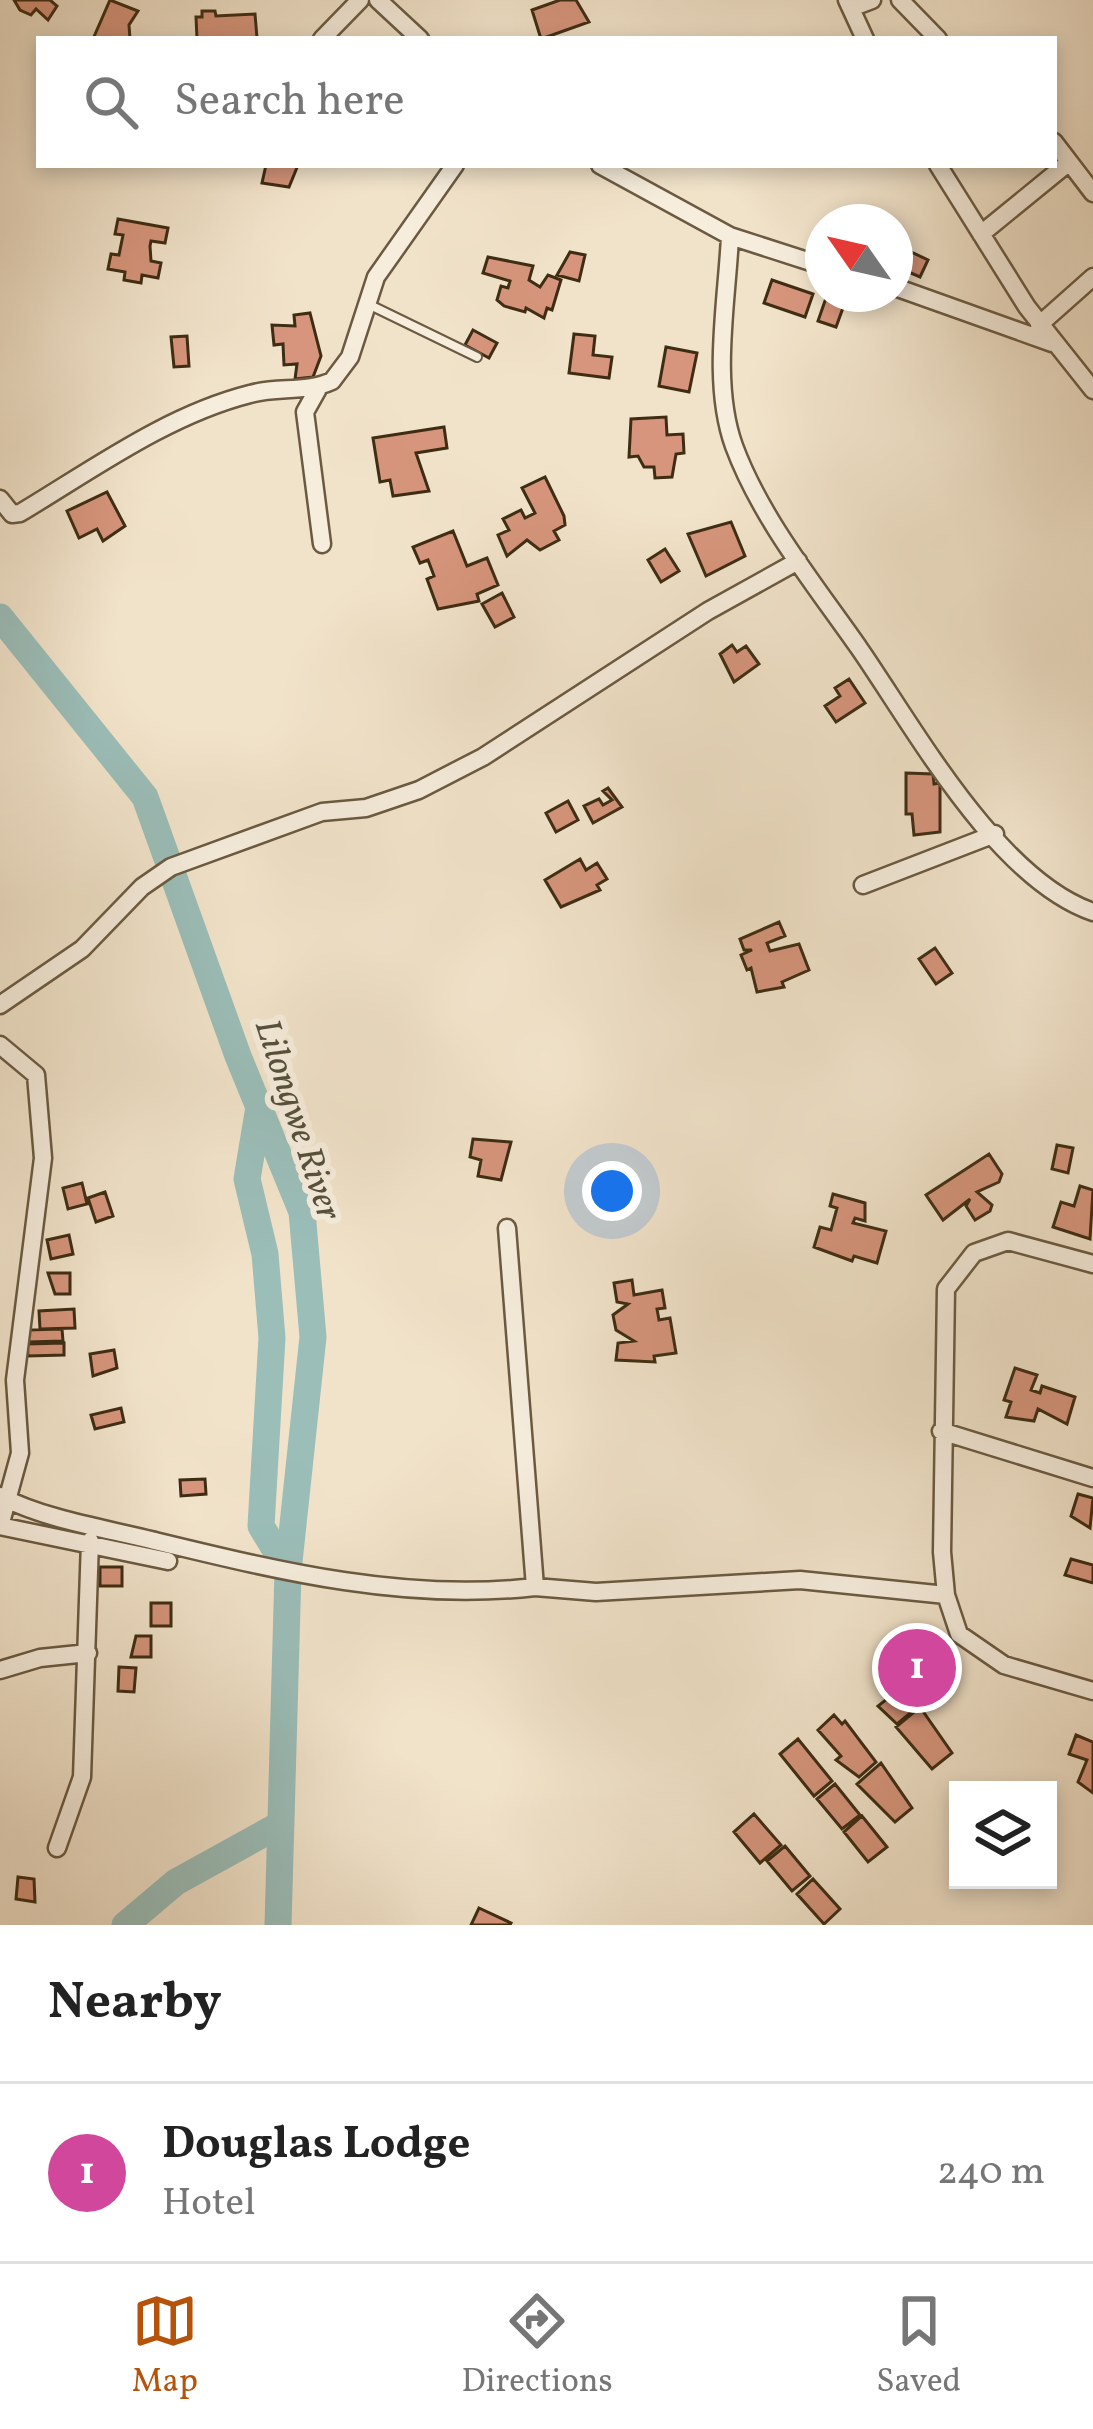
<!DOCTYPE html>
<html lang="en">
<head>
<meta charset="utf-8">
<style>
	:root { --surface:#fff; --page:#f2f2f2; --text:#222; --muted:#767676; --line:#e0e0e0; --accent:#b45309 }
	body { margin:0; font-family:Vollkorn,serif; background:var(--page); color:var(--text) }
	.controls { position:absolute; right:36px; bottom:36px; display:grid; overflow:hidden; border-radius:0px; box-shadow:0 6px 18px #0003 }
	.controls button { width:108px; height:108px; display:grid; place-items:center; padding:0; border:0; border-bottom:3px solid var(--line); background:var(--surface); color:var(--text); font:60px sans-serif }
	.compass { position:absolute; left:805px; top:204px; width:108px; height:108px; border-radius:50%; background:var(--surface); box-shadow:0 6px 18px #0003; rotate:304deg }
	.you { position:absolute; left:612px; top:1191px; width:42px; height:42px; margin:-30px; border:9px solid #fff; border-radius:50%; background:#1a73e8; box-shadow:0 0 0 18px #1a73e833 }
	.badge { display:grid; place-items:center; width:78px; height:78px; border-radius:50%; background:var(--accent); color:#fff; font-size:39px; font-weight:700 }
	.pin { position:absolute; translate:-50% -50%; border:6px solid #fff; box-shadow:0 3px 12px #0006 }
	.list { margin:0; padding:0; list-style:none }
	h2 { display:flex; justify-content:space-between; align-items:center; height:156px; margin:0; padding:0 48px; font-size:51px }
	h2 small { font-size:39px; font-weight:400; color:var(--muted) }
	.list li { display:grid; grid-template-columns:78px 1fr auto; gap:36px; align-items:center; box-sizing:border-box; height:180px; padding:0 48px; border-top:3px solid var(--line) }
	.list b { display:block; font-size:45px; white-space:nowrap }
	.list p { margin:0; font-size:39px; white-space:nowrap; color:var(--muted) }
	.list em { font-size:39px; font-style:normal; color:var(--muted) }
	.icon { flex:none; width:66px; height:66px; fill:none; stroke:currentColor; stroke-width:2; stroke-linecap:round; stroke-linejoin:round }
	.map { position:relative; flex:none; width:1093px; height:1925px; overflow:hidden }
	.search { position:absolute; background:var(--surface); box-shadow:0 6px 18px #0003; left:36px; right:36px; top:36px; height:132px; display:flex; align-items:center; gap:30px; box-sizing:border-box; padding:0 42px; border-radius:0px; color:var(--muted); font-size:45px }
	.sheet { height:336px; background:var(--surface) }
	nav { display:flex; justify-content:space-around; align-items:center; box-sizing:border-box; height:168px; border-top:3px solid var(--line); background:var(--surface); font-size:33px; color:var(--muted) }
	nav a { display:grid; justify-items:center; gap:6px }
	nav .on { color:var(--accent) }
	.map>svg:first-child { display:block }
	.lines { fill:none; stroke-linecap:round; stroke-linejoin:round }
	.river { stroke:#9bbeb9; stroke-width:27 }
	.building { fill:#d6957c; stroke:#3e2d13; stroke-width:3 }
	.lane-casing { stroke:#6b5a41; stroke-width:12 }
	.street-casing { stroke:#6b5a41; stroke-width:21 }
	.lane { stroke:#f6eddd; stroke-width:8 }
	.street { stroke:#f6eddd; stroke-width:16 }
	.labels { text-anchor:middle; stroke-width:12; stroke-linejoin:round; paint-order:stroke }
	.water-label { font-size:36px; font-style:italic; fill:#55513c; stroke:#f6eddd }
</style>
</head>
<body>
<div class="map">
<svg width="1093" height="1925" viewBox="0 0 1093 1925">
	<rect width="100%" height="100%" fill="#f1e3ca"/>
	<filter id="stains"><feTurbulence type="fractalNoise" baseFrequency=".00167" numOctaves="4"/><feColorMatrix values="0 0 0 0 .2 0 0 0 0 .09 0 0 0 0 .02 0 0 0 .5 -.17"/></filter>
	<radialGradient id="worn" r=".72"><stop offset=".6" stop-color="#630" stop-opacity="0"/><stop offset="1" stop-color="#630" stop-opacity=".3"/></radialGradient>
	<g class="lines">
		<path class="river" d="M0,617L145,797L238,1056L302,1212L313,1337L288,1571L278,1925
			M259,1107L247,1179L265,1254L272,1338L261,1526L288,1571
			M125,1925L176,1882L281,1824"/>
	</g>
	<path class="building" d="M14,0H50L57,6L48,20L36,9L31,15L20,10Z
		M110,0L138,11L129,25L130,39H93Z
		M560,0H576L589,22L541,39L532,10Z
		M202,11H215L216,16L255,14L257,38L197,39L196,17H202Z
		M266,165H298L289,187L262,183Z
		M118,219L168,228L165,243L151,241L150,246L151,261L161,263L158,278L142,275L141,283L124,280L125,272L108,269L111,254L119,255L123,235L115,234Z
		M905,249L928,260L920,277L897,267Z
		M570,252L585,255L579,281L557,275Z
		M488,257L533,266L529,280L540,287L548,275L561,280L552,310L547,308L544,318L526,308L525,312L504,306L497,300L501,286L508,288L510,281L483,273Z
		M772,280L813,294L805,317L764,303Z
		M826,298L844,305L836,327L818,321Z
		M310,313L321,356L313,377L295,379L297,364L284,365L283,344L274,345L272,325L295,326L294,315Z
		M473,330L497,343L489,358L465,345Z
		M574,334L595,336L593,355L612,357L609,378L569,373Z
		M187,336L189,366L174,367L171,337Z
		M666,347L697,353L689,392L659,386Z
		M666,417L667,435L683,434L684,453L676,454L672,477L655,478L654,467H644L638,456L629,457L631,419Z
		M444,427L447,448L416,453L429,491L393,496L390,480L380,482L373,438Z
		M545,477L564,516L565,525L554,531L559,540L540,550L527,540L507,556L498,535L509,530L503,519L521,510L525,518L535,513L522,488Z
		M107,492L125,526L103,541L97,529L79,538L67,511Z
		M731,522L745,556L706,576L688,534Z
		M453,531L467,566L487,558L498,585L477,594L479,601L438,609L427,579L434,576L428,560L420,563L413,547Z
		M665,549L679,571L661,582L648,560Z
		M502,593L514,617L495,627L482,604Z
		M732,645L737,652L746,646L759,664L734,682L720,654Z
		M849,679L865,703L836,722L825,706L840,696L835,688Z
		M906,773L933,774L934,784L940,783V832L914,835L912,814H906Z
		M608,788L622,807L593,823L584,806L599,799L603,805L612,800L603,791Z
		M568,801L578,820L556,832L546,813Z
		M580,859L586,870L597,863L607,879L597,885L600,890L561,907L545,880Z
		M779,922L785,936L767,943L770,951L799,944L809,970L782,982L784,987L757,992L751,968L747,970L741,955L752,950H744L740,939Z
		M935,948L952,973L936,984L919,959Z
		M473,1139L511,1142L501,1180L478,1176L481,1160L470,1157Z
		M1057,1145L1073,1148L1068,1173L1052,1169Z
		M989,1154L1002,1174L999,1182L977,1192L992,1205L990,1211L975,1220L966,1206L970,1199L943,1220L926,1195Z
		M82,1183L87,1204L68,1209L63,1188Z
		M1080,1186L1093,1190L1090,1239L1053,1227L1061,1202L1074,1206Z
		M105,1192L113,1216L96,1222L88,1198Z
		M833,1194L865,1203V1221L855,1218L853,1223L886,1231L877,1263L854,1256L852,1261L814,1247L820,1227L831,1230L837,1208L830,1206Z
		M69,1235L73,1254L51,1259L47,1240Z
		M48,1273H70V1294H55Z
		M632,1280L634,1295L662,1290L665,1308L657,1309L659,1320L670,1318L676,1353L654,1356L655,1362L616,1360L618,1343L634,1341L616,1330L613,1315L628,1304L617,1302L614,1283Z
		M74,1309L75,1328L40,1329L39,1311Z
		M62,1329L63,1341L28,1342L27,1330Z
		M64,1343V1355L28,1356L27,1344Z
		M114,1350L117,1368L93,1376L90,1354Z
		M1015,1368L1037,1375L1031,1390L1040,1393L1042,1386L1075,1397L1067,1424L1038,1409L1034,1421L1006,1417L1011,1402L1004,1400Z
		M121,1408L124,1422L95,1429L91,1415Z
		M205,1479L206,1494L181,1496L180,1480Z
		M1078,1494L1093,1498L1090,1528L1071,1516Z
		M1071,1559L1093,1565V1583L1065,1575Z
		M100,1567H122V1586H100Z
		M151,1603H171V1626H151Z
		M136,1636H151V1657H131Z
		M119,1667L136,1668L134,1692L118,1691Z
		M902,1687L914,1710L897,1724L878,1706Z
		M920,1707L952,1753L932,1769L896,1727Z
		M834,1715L842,1724L845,1721L876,1762L859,1777L836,1760L841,1756L818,1730Z
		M1076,1735L1093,1742V1793L1078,1782L1087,1760L1069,1754Z
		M798,1739L832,1781L814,1796L780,1754Z
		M881,1763L912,1808L895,1822L857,1784Z
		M835,1784L860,1815L842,1829L817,1799Z
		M754,1814L781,1845L760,1863L734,1832Z
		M862,1816L887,1847L868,1862L844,1832Z
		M785,1846L810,1876L792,1891L767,1861Z
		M18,1877L34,1879L35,1902L16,1899Z
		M813,1879L840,1909L824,1924L797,1894Z
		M479,1908L511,1923L510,1925H471Z"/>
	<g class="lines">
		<defs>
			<path id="lane" d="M370,305L477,357"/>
			<path id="street" d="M378,0L420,39
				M847,0L865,39
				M900,0L938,39
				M851,8L872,0
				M322,39L360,0
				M1054,142L1093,193
				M600,165L730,236L823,266
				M938,165L1027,307L1093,390
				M981,234L1068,163
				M730,236C727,302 711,382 734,446C761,519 815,585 859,648C915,729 997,879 1093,912
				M895,287L1052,343
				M1039,325L1093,277
				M319,387L305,412L322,544
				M0,499L12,514L20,513C92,470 167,415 250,394C277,386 306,393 332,381L350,357L376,277L455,165
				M863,885L995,834
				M0,1005L82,949L142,887L171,867L322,812L366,808L419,790L483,757L708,611L798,561
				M0,1045L36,1075L43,1158L15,1380L20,1453L0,1526
				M507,1228L535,1587L596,1592L800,1580L946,1595
				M1093,1264L1008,1241L974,1253L946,1289L942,1552L946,1595L959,1634L1004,1665L1093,1691
				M941,1431L1093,1478
				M0,1496C45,1519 102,1528 151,1540C279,1571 404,1602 535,1587
				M0,1526L168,1561
				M0,1670L40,1658L88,1653
				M57,1848L82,1777L90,1541"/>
		</defs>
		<use href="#lane" class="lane-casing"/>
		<use href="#street" class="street-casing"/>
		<use href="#lane" class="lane"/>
		<use href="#street" class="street"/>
	</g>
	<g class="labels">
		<g class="water-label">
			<text transform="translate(300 1119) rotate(72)" y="13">Lilongwe River</text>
		</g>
	</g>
	<rect width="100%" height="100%" filter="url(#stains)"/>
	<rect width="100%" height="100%" fill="url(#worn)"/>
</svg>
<div class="controls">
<button><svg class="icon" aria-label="layers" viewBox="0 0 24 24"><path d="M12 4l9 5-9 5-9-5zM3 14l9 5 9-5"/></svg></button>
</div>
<svg class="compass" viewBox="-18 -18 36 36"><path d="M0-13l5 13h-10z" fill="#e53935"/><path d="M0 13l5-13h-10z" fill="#767676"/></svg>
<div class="you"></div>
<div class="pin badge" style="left:917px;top:1668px;background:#d1479c">1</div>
<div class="search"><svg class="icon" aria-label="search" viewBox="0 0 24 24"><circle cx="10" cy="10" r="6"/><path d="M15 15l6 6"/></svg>Search here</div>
</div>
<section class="sheet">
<h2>Nearby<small></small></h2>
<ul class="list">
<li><span class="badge" style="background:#d1479c">1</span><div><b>Douglas Lodge</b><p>Hotel</p></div><em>240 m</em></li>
</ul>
</section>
<nav>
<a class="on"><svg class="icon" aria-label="map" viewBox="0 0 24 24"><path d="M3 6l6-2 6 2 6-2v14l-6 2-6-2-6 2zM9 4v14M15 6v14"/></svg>Map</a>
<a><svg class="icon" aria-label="directions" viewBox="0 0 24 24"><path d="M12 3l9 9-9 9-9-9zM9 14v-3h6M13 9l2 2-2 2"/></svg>Directions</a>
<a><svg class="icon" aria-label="saved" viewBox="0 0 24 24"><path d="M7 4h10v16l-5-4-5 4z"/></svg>Saved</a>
</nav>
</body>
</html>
